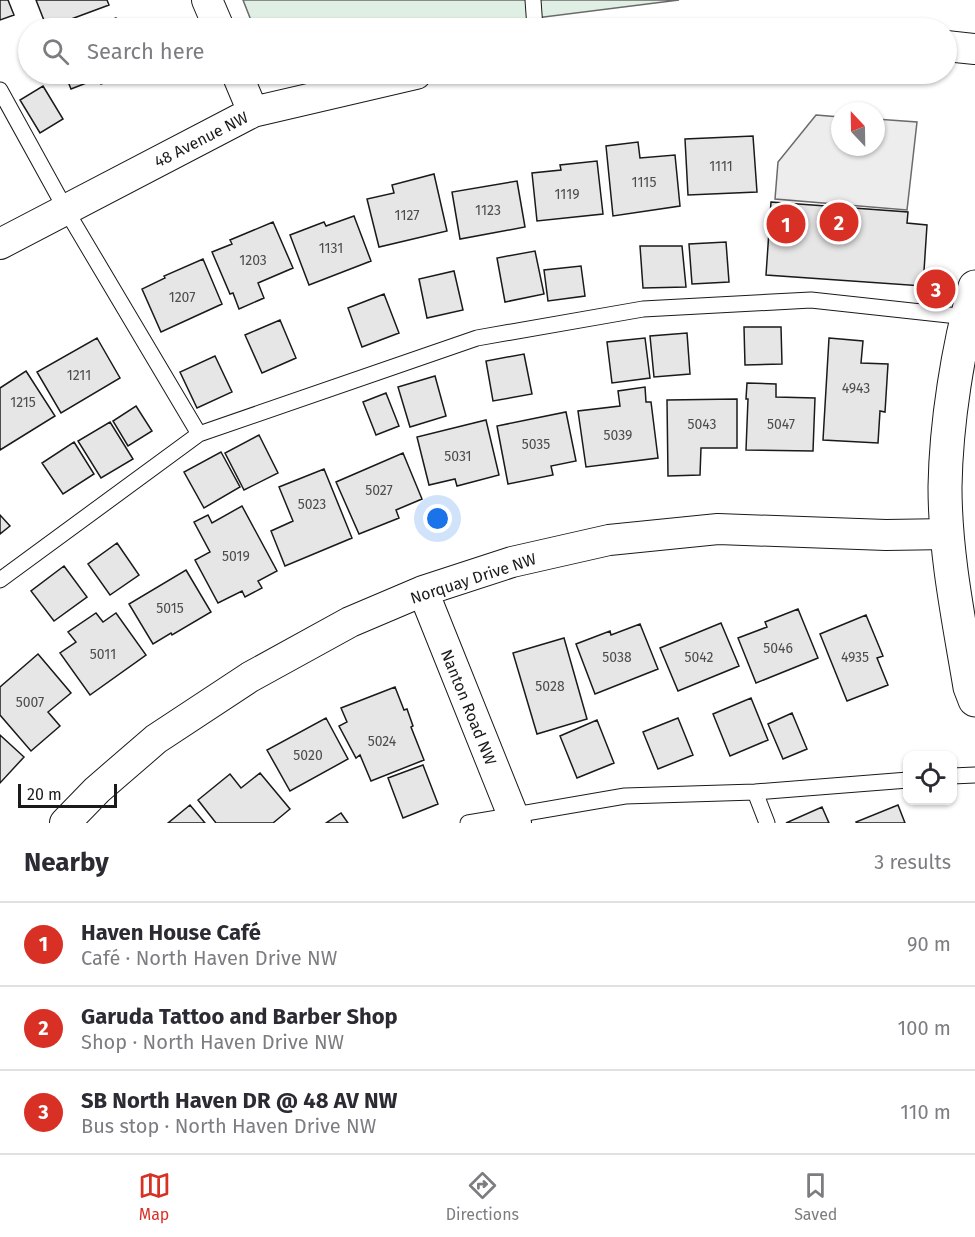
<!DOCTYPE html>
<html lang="en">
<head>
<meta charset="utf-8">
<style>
	:root { --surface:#fff; --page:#f2f2f3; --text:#2b2b33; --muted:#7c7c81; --line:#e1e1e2; --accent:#d93025 }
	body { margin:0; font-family:"Fira Sans",sans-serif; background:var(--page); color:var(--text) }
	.controls { position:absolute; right:18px; bottom:18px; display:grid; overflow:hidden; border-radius:12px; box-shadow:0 2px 4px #0004 }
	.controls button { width:54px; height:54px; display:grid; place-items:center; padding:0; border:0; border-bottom:2px solid var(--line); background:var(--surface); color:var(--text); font:30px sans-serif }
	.compass { position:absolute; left:831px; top:102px; width:54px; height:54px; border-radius:50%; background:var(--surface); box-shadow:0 2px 4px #0004; rotate:338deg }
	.scale { position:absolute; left:18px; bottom:15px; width:99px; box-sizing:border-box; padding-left:6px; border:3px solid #1a1a1a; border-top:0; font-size:16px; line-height:21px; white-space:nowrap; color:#1a1a1a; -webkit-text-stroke:4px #fff; paint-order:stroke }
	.you { position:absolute; left:438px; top:519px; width:21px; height:21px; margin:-15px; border:4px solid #fff; border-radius:50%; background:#1a73e8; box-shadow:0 0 0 9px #1a73e833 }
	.badge { display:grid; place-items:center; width:39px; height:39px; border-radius:50%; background:var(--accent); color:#fff; font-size:20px; font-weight:700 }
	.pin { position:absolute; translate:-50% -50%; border:3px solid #fff; box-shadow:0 2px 6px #0006 }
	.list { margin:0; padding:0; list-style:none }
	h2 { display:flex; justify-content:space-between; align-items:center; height:78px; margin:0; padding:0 24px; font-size:26px }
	h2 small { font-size:20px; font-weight:400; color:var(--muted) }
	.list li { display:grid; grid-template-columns:39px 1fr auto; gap:18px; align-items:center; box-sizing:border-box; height:84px; padding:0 24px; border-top:2px solid var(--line) }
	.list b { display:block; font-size:22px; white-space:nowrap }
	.list p { margin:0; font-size:20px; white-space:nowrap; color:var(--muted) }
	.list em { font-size:20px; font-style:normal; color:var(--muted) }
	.icon { flex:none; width:33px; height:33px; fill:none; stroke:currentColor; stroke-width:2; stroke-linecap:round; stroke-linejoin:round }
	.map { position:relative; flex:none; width:975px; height:823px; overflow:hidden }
	.search { position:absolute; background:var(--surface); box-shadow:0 2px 4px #0004; left:18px; right:18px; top:18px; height:66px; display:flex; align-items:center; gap:15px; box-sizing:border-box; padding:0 21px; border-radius:33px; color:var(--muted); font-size:22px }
	.sheet { height:330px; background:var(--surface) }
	nav { display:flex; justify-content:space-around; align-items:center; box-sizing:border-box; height:84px; border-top:2px solid var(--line); background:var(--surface); font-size:16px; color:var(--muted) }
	nav a { display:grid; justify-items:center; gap:3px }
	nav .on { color:var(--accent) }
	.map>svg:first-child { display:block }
	.green { fill:#e0efe3; stroke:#6a6a6a; stroke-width:1.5 }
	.parking { fill:#ededed; stroke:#6a6a6a; stroke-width:1.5 }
	.building { fill:#e6e6e6; stroke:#1a1a1a; stroke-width:1.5 }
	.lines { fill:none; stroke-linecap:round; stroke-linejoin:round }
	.service-casing { stroke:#1a1a1a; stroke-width:17 }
	.minor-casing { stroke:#1a1a1a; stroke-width:32 }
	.tertiary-casing { stroke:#1a1a1a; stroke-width:35 }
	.service { stroke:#fff; stroke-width:15 }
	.minor { stroke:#fff; stroke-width:30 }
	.tertiary { stroke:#fff; stroke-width:33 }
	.labels { text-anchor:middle; stroke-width:4.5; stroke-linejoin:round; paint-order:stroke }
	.number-label { font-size:14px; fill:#4d4d4d }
	.street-label { font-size:16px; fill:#1a1a1a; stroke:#fff }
</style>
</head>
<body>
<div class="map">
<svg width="975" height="823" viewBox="0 0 975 823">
	<rect width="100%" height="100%" fill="#fff"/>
	<path class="green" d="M243,0H679L456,28H254Z"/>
	<path class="parking" d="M816,115L840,117V147H876V119L917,122L907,210L775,199L778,162Z"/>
	<path class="building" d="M0,0H8L14,15L0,20Z
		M36,0H107L109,5L47,28Z
		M116,18L120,28H89Z
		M65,74H127L101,84L99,78L71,89Z
		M43,86L63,119L40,133L20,100Z
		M753,136L757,192L688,195L685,139Z
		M638,142L640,158L675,155L680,206L613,216L606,146Z
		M597,161L603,214L537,221L532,173L561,170L560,165Z
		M434,174L447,231L379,247L367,199L394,193L392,185Z
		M517,181L525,227L460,239L452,192Z
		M771,202L908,212L907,223L927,225L923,286L766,275Z
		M354,216L371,261L309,285L290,235L324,222L326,226Z
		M273,222L293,268L258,283L264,298L239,309L233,293L230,294L212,252L232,244L230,240Z
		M726,242L729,282L692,284L689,244Z
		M640,246H682L686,287L643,288Z
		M535,251L544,294L505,302L497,258Z
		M203,259L222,304L161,332L142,289L165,278L164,276Z
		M581,266L585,296L548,301L544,270Z
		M454,271L463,310L427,318L419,279Z
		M384,294L399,333L362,347L348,308Z
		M280,320L296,358L262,373L245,335Z
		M744,327H781L782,364L745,365Z
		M687,333L690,374L654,377L650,336Z
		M97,338L120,378L61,413L37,372Z
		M645,338L650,378L612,383L607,342Z
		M829,338L863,341L861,363L888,364L885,412L880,411L878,443L823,440Z
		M524,354L532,394L493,401L486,361Z
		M215,356L232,392L197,408L180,372Z
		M26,371L55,416L0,450V388Z
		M435,376L446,416L410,427L398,387Z
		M747,383L776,384V397L815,398L813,451L746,450L748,399H746Z
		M645,387L646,402H651L658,458L586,467L578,411L620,406L618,391Z
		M386,393L399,426L376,435L363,402Z
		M737,399V448H701L700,475L668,476L667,400Z
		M136,406L152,431L128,446L113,421Z
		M566,412L576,461L551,466L553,475L508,484L497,426Z
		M486,420L499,475L457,486L455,479L429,485L417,437Z
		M110,422L133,459L101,478L78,441Z
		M259,435L278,473L244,490L225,453Z
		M74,442L94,474L63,494L42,463Z
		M221,452L240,487L204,508L184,472Z
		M403,453L422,499L396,510L399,518L359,534L336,482Z
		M324,469L352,538L285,566L271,531L293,521L279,487Z
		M242,506L277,571L258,581L262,588L245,597L242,591L218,603L195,560L210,552L194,522L208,515L212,523Z
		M0,515L10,526L0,534Z
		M117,543L139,575L110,595L88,564Z
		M64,566L87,597L54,621L31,591Z
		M186,570L211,612L172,635L171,633L153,644L129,604Z
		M798,609L818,658L756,683L738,638L767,627L765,622Z
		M96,613L103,622L116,613L146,655L90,695L60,653L76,642L68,632Z
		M866,615L883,656L877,658L888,685L847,701L820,634Z
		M721,623L739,666L678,691L660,648Z
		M640,624L658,669L595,694L576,644L610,631L611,635Z
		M564,638L587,719L537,734L513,653Z
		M38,654L71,693L48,712L60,726L31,751L0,715V687Z
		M395,687L404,710L407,709L413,726L411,727L424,760L371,781L360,755L356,758L339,726L347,722L341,708Z
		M751,698L768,740L730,756L713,714Z
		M792,713L807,749L783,759L768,724Z
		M326,718L348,759L290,791L267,750Z
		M678,718L693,755L658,769L643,732Z
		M597,720L614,763L577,778L560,736Z
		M0,735L24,757L0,783Z
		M423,765L438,804L403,818L388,778Z
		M260,773L290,809L273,823H216L198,800L230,774L241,788Z
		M190,805L205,823H168Z
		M898,805L905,823H857L856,822Z
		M822,807L829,823H786Z
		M341,813L348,823H326Z"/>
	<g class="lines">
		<defs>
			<path id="service" d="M533,0L535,28
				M0,90L66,210L199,434
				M0,580L199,434L477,338L643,309L811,300L967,317
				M952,776L975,775
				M755,792L767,823
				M468,823L625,796L755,792L908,780"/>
			<path id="minor" d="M207,0L219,28
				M946,46L975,49
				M237,74L253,112
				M0,244L253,112L416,74
				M423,591L516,823
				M65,823L97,790L156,739L250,677L350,622L423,591L512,562L609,540L718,529L886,535L948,534"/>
			<path id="tertiary" d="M975,287C958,348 946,423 945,487C945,554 959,621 970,687L975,700"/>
		</defs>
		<use href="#service" class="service-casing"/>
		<use href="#minor" class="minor-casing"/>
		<use href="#tertiary" class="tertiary-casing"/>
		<use href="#service" class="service"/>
		<use href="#minor" class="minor"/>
		<use href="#tertiary" class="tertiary"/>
	</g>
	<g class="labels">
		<g class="number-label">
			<text x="721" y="171">1111</text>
			<text x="644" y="187">1115</text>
			<text x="567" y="199">1119</text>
			<text x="488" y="215">1123</text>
			<text x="407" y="220">1127</text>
			<text x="331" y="253">1131</text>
			<text x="253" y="265">1203</text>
			<text x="182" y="302">1207</text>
			<text x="79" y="380">1211</text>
			<text x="856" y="393">4943</text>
			<text x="23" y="407">1215</text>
			<text x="702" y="429">5043</text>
			<text x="781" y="429">5047</text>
			<text x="618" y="440">5039</text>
			<text x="536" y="449">5035</text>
			<text x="458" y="461">5031</text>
			<text x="379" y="495">5027</text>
			<text x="312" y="509">5023</text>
			<text x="236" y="561">5019</text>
			<text x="170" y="613">5015</text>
			<text x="778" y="653">5046</text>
			<text x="103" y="659">5011</text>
			<text x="617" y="662">5038</text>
			<text x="699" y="662">5042</text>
			<text x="855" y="662">4935</text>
			<text x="550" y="691">5028</text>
			<text x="30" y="707">5007</text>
			<text x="382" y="746">5024</text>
			<text x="308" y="760">5020</text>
		</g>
		<g class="street-label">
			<text transform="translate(201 139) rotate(-27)" y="6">48 Avenue NW</text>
			<text transform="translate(473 578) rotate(-18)" y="6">Norquay Drive NW</text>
			<text transform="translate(469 707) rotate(68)" y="6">Nanton Road NW</text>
		</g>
	</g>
</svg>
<div class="controls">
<button><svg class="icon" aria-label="locate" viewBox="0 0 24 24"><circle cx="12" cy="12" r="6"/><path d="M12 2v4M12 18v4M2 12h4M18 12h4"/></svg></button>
</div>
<svg class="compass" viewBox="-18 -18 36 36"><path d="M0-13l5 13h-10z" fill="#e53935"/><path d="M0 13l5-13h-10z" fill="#7c7c81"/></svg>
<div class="scale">20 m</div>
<div class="you"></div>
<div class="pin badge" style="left:786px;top:224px">1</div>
<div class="pin badge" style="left:839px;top:222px">2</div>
<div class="pin badge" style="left:936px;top:289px">3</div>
<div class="search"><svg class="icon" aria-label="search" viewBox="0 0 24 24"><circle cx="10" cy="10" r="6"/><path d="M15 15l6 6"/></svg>Search here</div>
</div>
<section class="sheet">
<h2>Nearby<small>3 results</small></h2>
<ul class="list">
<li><span class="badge">1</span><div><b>Haven House Café</b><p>Café · North Haven Drive NW</p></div><em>90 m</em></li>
<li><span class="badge">2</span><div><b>Garuda Tattoo and Barber Shop</b><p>Shop · North Haven Drive NW</p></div><em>100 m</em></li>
<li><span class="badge">3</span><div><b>SB North Haven DR @ 48 AV NW</b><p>Bus stop · North Haven Drive NW</p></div><em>110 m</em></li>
</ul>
</section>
<nav>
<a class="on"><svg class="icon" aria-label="map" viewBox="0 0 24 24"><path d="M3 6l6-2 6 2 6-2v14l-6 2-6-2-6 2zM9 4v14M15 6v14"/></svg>Map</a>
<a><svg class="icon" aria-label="directions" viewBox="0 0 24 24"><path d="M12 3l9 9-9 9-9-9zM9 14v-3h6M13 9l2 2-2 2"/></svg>Directions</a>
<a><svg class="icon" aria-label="saved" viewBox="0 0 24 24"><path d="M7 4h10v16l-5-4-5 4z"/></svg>Saved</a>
</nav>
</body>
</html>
